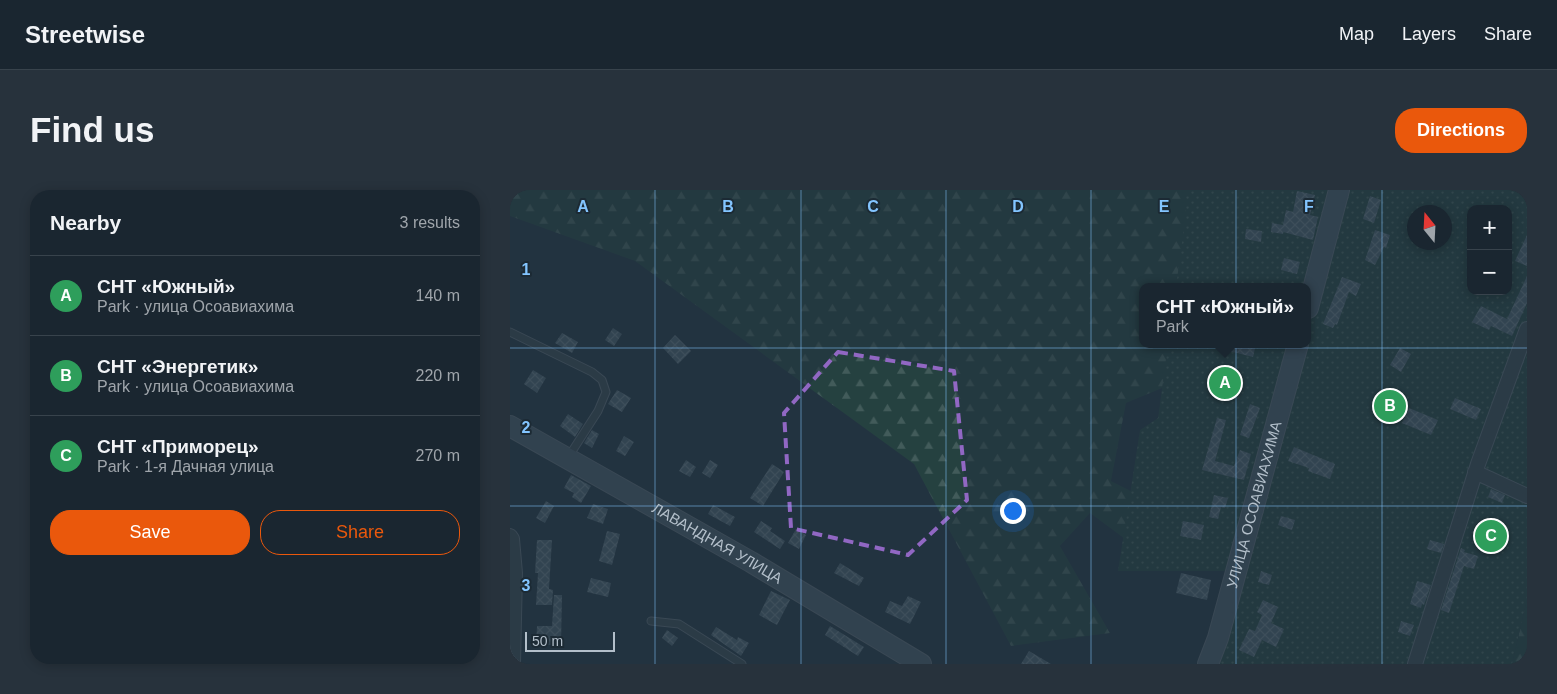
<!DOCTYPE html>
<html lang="en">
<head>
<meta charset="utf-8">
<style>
	:root { --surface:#1a2630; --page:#27323c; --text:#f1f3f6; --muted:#9fa5ab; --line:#38434c; --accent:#ea580c }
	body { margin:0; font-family:Helvetica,sans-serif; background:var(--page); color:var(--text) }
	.controls { position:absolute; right:15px; top:15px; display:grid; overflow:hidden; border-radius:10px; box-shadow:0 2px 12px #0003 }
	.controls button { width:45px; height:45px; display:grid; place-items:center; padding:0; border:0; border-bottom:1px solid var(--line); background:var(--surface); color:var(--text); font:25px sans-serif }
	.compass { position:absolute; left:897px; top:15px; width:45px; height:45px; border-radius:50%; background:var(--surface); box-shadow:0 2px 12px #0003; rotate:342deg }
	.scale { position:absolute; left:15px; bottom:12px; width:90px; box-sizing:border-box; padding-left:5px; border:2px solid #b3bfca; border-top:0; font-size:14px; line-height:18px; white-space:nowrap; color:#b3bfca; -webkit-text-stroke:4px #1c2a34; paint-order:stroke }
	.you { position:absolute; left:502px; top:320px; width:18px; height:18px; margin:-12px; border:4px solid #fff; border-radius:50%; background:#1a73e8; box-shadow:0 0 0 8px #1a73e833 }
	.badge { display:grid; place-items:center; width:32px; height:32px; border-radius:50%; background:var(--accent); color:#fff; font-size:16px; font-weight:700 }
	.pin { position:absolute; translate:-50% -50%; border:2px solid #fff; box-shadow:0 1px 5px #0006 }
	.popup { position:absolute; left:629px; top:93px; width:172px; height:65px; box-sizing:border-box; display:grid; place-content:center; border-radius:10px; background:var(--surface); filter:drop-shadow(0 1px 4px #0005); font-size:16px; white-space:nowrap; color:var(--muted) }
	.popup b { font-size:19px; color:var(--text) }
	.popup::after { content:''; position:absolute; left:50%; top:100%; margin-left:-10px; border:10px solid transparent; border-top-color:var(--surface) }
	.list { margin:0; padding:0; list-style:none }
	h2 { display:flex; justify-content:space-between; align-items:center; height:65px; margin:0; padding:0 20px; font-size:21px }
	h2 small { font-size:16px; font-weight:400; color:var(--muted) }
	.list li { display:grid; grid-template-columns:32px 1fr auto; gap:15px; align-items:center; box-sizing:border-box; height:80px; padding:0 20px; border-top:1px solid var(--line) }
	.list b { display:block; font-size:19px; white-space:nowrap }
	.list p { margin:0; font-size:16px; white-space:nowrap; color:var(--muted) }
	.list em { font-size:16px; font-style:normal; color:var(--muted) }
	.actions { display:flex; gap:10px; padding:15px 20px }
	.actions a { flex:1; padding:11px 0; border:1px solid var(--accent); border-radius:20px; text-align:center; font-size:18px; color:var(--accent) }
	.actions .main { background:var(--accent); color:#fff }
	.map { position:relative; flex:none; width:1017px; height:474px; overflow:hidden; border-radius:20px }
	header { display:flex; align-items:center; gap:30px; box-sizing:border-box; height:70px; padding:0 25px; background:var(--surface); border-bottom:1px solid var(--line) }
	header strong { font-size:24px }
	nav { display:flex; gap:28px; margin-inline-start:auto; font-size:18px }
	.intro { display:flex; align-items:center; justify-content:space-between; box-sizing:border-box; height:120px; padding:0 30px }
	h1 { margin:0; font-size:35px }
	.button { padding:12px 22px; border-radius:20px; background:var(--accent); color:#fff; font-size:18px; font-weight:700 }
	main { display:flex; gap:30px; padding:0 30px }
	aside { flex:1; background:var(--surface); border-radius:20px; box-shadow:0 2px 12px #0003 }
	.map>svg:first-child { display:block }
	.forest { fill:url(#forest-firs) }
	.garden { fill:url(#garden-dots); fill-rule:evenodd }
	.building { fill:url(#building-cross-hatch) }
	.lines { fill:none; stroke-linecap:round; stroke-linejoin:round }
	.lane-casing { stroke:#55626d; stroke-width:9 }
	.street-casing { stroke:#55626d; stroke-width:16 }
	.secondary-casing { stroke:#55626d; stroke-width:22 }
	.lane { stroke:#37454f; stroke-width:7 }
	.street { stroke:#37454f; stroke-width:14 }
	.secondary { stroke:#445463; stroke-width:20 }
	.marked { fill:none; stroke:#9167c3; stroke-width:4; stroke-dasharray:10 6; stroke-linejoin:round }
	.grid { fill:none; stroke:#83c5ff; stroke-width:1; stroke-opacity:0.55 }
	.labels { text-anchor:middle; stroke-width:4; stroke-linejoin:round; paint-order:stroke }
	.street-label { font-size:15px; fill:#b3bfca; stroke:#1c2a34 }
	.grid-label { font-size:16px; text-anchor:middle; font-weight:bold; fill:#83c5ff; stroke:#1c2a34; stroke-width:4; stroke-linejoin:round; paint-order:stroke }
</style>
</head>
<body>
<header>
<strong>Streetwise</strong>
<nav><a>Map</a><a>Layers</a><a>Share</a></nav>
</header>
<div class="intro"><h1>Find us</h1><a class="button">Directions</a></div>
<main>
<aside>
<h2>Nearby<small>3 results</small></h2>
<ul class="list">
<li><span class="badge" style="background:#2e9e5b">A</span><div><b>СНТ «Южный»</b><p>Park · улица Осоавиахима</p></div><em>140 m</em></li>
<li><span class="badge" style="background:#2e9e5b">B</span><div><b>СНТ «Энергетик»</b><p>Park · улица Осоавиахима</p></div><em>220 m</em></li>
<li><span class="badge" style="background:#2e9e5b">C</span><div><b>СНТ «Приморец»</b><p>Park · 1-я Дачная улица</p></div><em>270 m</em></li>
</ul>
<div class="actions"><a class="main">Save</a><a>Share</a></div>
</aside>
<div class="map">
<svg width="1017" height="474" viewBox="0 0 1017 474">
	<defs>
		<pattern id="forest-firs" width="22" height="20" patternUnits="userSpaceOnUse" patternTransform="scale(1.25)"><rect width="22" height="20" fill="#254140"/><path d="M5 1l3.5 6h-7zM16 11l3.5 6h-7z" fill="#425b5a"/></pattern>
		<pattern id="garden-dots" width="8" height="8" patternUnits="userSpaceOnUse" patternTransform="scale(1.25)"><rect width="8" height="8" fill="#254140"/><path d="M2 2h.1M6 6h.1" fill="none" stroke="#425b5a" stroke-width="1.8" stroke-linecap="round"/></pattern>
		<pattern id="building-cross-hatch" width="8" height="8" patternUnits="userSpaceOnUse" patternTransform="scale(1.25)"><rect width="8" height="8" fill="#465966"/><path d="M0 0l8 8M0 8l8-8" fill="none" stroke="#5e6f7b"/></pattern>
	</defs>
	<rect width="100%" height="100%" fill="#223340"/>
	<path class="forest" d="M0,0H698L679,97H632V154H705L662,194L616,213L601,291L662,322L642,369L580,323L550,356L600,443L501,456L404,274L125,71L0,26Z
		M1017,409V474H1002Z"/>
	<path class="garden" d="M676,0H1017V409L1002,474H698L726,381H608L630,240L648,228L658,154H798V97H666L676,21ZM961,19H998V101H961ZM904,22H934V52H904Z"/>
	<path class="building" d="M787,1L805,5L800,25L808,27L803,50L773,42V44L761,42L762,33L773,35L776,20L783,22Z
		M860,6L871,10L864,33L853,29Z
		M736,39L752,41L751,52L735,49Z
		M865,40L880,45L876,58L874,57L865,75L855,70Z
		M1017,45V76L1005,71Z
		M774,68L790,72L787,84L771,80Z
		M1017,86V113L1002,146L981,136L979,140L962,132L971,116L997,129Z
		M832,87L851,94L846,106L839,102L827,135L825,134L823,138L813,134Z
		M103,138L112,144L104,156L95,150Z
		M52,143L68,152L62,163L45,153Z
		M165,145L181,161L168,174L153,158Z
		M707,154H746L743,167L707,158Z
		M890,158L901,164L891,182L880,175Z
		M23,180L36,188L27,203L14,194Z
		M107,200L121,208L112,222L98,214Z
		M945,208L971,219L966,230L940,219Z
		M740,214L750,218L739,248L730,245Z
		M899,218L928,230L921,245L892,233Z
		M58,224L73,234L65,247L50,236Z
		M707,228L716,230L705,271L724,276L730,260L741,264L734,290L692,280Z
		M82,240L89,244L82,258L74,253Z
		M114,246L124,252L115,266L106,261Z
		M784,257L825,274L820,289L798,281L799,278L778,271Z
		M176,270L186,277L180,287L169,281Z
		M200,270L208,275L200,288L192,283Z
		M262,274L274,282L253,316L240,308Z
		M61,285L81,296L71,313L62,307L64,303L54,298Z
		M981,299L995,305L992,313L978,307Z
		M704,305L718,308L715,318L711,317L708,329L699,327Z
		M36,311L44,316L35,333L26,328Z
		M83,314L98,319L93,334L77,328Z
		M203,315L225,327L220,336L198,324Z
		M771,326L785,330L782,340L768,335Z
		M251,331L262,338L260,341L275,351L270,359L244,342Z
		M673,331L694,335L691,350L670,346Z
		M286,339L296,345L289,359L278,353Z
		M97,341L110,344L102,375L89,371Z
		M27,350H42L39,399L43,400L42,415H26L28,383H25Z
		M920,350L934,354L931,363L917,359Z
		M951,358L955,360L954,362L968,366L964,379L954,376L939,423L931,420Z
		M330,373L354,388L349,396L324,383Z
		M751,381L762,385L759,395L748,392Z
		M671,383L701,390L697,410L666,403Z
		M81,388L101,393L98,407L77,402Z
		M907,391L921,395L914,415L912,414L911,418L900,414Z
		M261,401L280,410L267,435L249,425Z
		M44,405H52L51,455H26L27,436H42Z
		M398,406L411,412L400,434L375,422L380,411L392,416Z
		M753,410L768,417L761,433L774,439L766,457L752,450L744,467L729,460L739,439L745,441L752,425L747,422Z
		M891,431L904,435L900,446L888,442Z
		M320,436L354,457L348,466L315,445Z
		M206,437L227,450L228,447L239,453L231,466L201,445Z
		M157,440L168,448L162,456L152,448Z
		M519,461L541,474H511Z"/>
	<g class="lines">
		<defs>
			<path id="lane" d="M0,142L82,182L92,190L96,202L88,221L59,266
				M141,431L169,434L232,474"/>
			<path id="street" d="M965,282L1017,306
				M0,346L2,349L5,383L3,474
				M905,474L968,274L1017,139"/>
			<g id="secondary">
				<path d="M798,118L829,0"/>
				<path id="s1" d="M0,236L241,372L411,474"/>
				<path id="s2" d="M698,474L708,448L788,154"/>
			</g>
		</defs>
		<use href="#lane" class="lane-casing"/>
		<use href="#street" class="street-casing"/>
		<use href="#secondary" class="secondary-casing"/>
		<use href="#lane" class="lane"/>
		<use href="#street" class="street"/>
		<use href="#secondary" class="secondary"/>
	</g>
	<path d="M0 0H1017V474H0ZM328,162L444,181L457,310L398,365L281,338L274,223Z" fill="#223340" fill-opacity=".55" fill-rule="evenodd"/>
	<path class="marked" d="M328,162L444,181L457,310L398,365L281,338L274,223Z"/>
	<path class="grid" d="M145,0V474M291,0V474M436,0V474M581,0V474M726,0V474M872,0V474M0,158H1017M0,316H1017"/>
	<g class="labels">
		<g class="street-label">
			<text dy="5" stroke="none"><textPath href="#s2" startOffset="166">УЛИЦА ОСОАВИАХИМА</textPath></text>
			<text dy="5" stroke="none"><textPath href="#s1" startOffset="238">ЛАВАНДНАЯ УЛИЦА</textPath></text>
		</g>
	</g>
	<g class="grid-label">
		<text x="73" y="22">A</text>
		<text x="218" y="22">B</text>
		<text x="363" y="22">C</text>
		<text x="508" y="22">D</text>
		<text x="654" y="22">E</text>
		<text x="799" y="22">F</text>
		<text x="16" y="85">1</text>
		<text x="16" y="243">2</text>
		<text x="16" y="401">3</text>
	</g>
</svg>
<div class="controls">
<button>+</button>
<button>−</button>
</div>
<svg class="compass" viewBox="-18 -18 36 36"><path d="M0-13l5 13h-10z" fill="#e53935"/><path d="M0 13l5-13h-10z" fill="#9fa5ab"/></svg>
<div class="scale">50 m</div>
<div class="you"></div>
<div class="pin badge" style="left:715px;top:193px;background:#2e9e5b">A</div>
<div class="popup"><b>СНТ «Южный»</b>Park</div>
<div class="pin badge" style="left:880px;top:216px;background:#2e9e5b">B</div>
<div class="pin badge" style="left:981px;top:346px;background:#2e9e5b">C</div>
</div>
</main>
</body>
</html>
